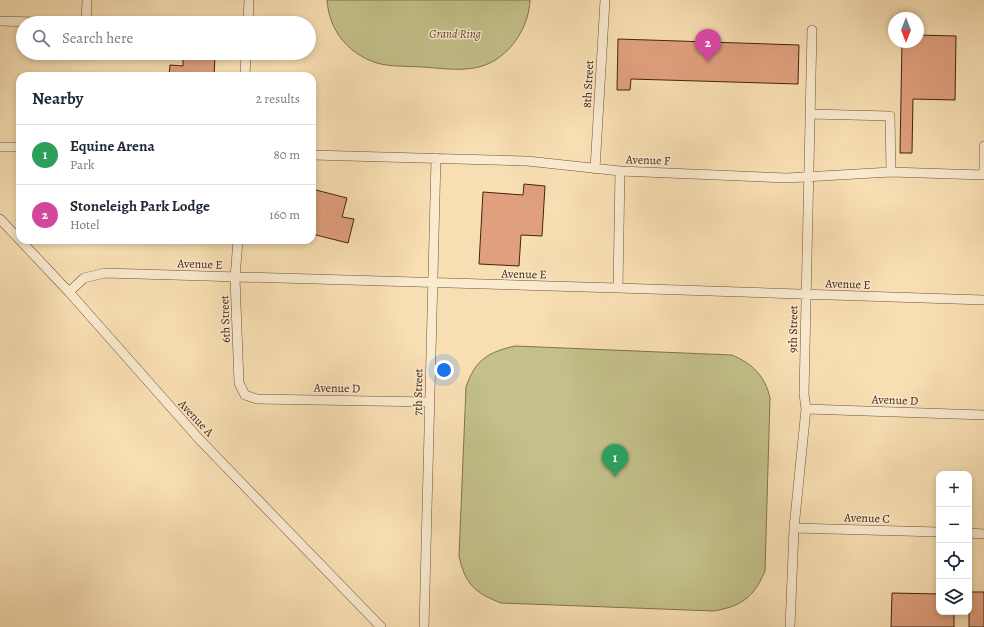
<!DOCTYPE html>
<html lang="en">
<head>
<meta charset="utf-8">
<style>
	:root { --surface:#fff; --page:#f6f6f7; --text:#1f2937; --muted:#747a83; --line:#e0e1e3; --accent:#8f2418 }
	body { margin:0; font-family:Alegreya,serif; background:var(--page); color:var(--text) }
	.controls { position:absolute; right:12px; bottom:12px; display:grid; overflow:hidden; border-radius:8px; box-shadow:0 2px 6px #0003 }
	.controls button { width:36px; height:36px; display:grid; place-items:center; padding:0; border:0; border-bottom:1px solid var(--line); background:var(--surface); color:var(--text); font:20px sans-serif }
	.compass { position:absolute; left:888px; top:12px; width:36px; height:36px; border-radius:50%; background:var(--surface); box-shadow:0 2px 6px #0003; rotate:180deg }
	.you { position:absolute; left:444px; top:370px; width:14px; height:14px; margin:-10px; border:3px solid #fff; border-radius:50%; background:#1a73e8; box-shadow:0 0 0 6px #1a73e833 }
	.badge { display:grid; place-items:center; width:26px; height:26px; border-radius:50%; background:var(--accent); color:#fff; font-size:13px; font-weight:700 }
	.pin { position:absolute; translate:-50% -33px; filter:drop-shadow(0 1px 2px #0008) }
	.pin::after { content:''; position:absolute; top:21px; width:14px; height:12px; background:inherit; clip-path:polygon(0 0,100% 0,50% 100%) }
	.list { margin:0; padding:0; list-style:none }
	h2 { display:flex; justify-content:space-between; align-items:center; height:52px; margin:0; padding:0 16px; font-size:17px }
	h2 small { font-size:13px; font-weight:400; color:var(--muted) }
	.list li { display:grid; grid-template-columns:26px 1fr auto; gap:12px; align-items:center; box-sizing:border-box; height:60px; padding:0 16px; border-top:1px solid var(--line) }
	.list b { display:block; font-size:15px; white-space:nowrap }
	.list p { margin:0; font-size:13px; white-space:nowrap; color:var(--muted) }
	.list em { font-size:13px; font-style:normal; color:var(--muted) }
	.icon { flex:none; width:22px; height:22px; fill:none; stroke:currentColor; stroke-width:2; stroke-linecap:round; stroke-linejoin:round }
	.map { position:relative; flex:none; width:984px; height:627px; overflow:hidden }
	.search { position:absolute; background:var(--surface); box-shadow:0 2px 6px #0003; left:16px; top:16px; width:300px; height:44px; display:flex; align-items:center; gap:10px; box-sizing:border-box; padding:0 14px; border-radius:22px; color:var(--muted); font-size:15px }
	.panel { position:absolute; background:var(--surface); box-shadow:0 2px 6px #0003; left:16px; top:72px; width:300px; height:172px; border-radius:12px }
	.map>svg:first-child { display:block }
	.green { fill:#c3c089; stroke:#84724d }
	.building { fill:#e0a07d; stroke:#442311 }
	.lines { fill:none; stroke-linecap:round; stroke-linejoin:round }
	.service-casing { stroke:#71523a; stroke-width:10 }
	.service { stroke:#faeace; stroke-width:9 }
	.labels { text-anchor:middle; stroke-width:3; stroke-linejoin:round; paint-order:stroke }
	.park-label { font-size:12px; font-style:italic; fill:#644a2f; stroke:#faeace }
	.street-label { font-size:12px; fill:#442311; stroke:#faeace }
</style>
</head>
<body>
<div class="map">
<svg width="984" height="627" viewBox="0 0 984 627">
	<rect width="100%" height="100%" fill="#f8dfb3"/>
	<filter id="stains"><feTurbulence type="fractalNoise" baseFrequency=".005" numOctaves="4"/><feColorMatrix values="0 0 0 0 .2 0 0 0 0 .09 0 0 0 0 .02 0 0 0 .5 -.17"/></filter>
	<radialGradient id="worn" r=".72"><stop offset=".6" stop-color="#630" stop-opacity="0"/><stop offset="1" stop-color="#630" stop-opacity=".3"/></radialGradient>
	<path class="green" d="M327,0H530C529,30 506,63 474,68C457,71 439,68 422,67C408,66 390,67 377,63C348,54 329,30 327,0Z
		M515,346L732,355C753,364 765,376 770,398L765,571C754,597 742,606 714,611L501,603C475,593 465,584 459,556L466,387C475,360 488,352 515,346Z"/>
	<path class="building" d="M918,35L956,36L955,100L913,99L912,153H900L902,42H918Z
		M618,39L799,45L798,84L631,79L630,90H617Z
		M183,55L215,57L214,76H169L170,65L183,66Z
		M524,184L545,186L542,236L521,235L519,266L479,264L483,192L523,195Z
		M312,189L347,198L342,217L354,219L348,243L312,234Z
		M969,592H984V627H969Z
		M892,593L939,594V612H954V627H891Z"/>
	<g class="lines">
		<defs>
			<path id="service" d="M0,21L69,23
				M86,23L87,0
				M248,23L249,0
				M245,76L246,53
				M810,114L890,116L891,172
				M0,147H20
				M312,155L527,161L620,171L787,178L891,172L984,175
				M595,169L605,0
				M984,175V146
				M0,219L69,292L199,439L381,627
				M238,240L235,278L239,383L245,395L257,399L430,402
				M618,288L620,171
				M69,292L84,278L105,273L618,288L984,300
				M806,409L984,415
				M794,528L939,532
				M969,533L984,534
				M424,627L436,158
				M790,627L794,528L806,409L804,394L812,30"/>
		</defs>
		<use href="#service" class="service-casing"/>
		<use href="#service" class="service"/>
	</g>
	<g class="labels">
		<g class="park-label">
			<text x="455" y="38">Grand Ring</text>
		</g>
		<g class="street-label">
			<text transform="translate(588 84) rotate(-87)" y="4">8th Street</text>
			<text transform="translate(648 160) rotate(2)" y="4">Avenue F</text>
			<text transform="translate(200 264) rotate(2)" y="4">Avenue E</text>
			<text transform="translate(524 274) rotate(1)" y="4">Avenue E</text>
			<text transform="translate(848 284) rotate(2)" y="4">Avenue E</text>
			<text transform="translate(225 319) rotate(-92)" y="4">6th Street</text>
			<text transform="translate(793 329) rotate(-89)" y="4">9th Street</text>
			<text transform="translate(337 388) rotate(1)" y="4">Avenue D</text>
			<text transform="translate(418 392) rotate(-89)" y="4">7th Street</text>
			<text transform="translate(895 400) rotate(2)" y="4">Avenue D</text>
			<text transform="translate(196 418) rotate(47)" y="4">Avenue A</text>
			<text transform="translate(867 518) rotate(2)" y="4">Avenue C</text>
		</g>
	</g>
	<rect width="100%" height="100%" filter="url(#stains)"/>
	<rect width="100%" height="100%" fill="url(#worn)"/>
</svg>
<div class="controls">
<button>+</button>
<button>−</button>
<button><svg class="icon" aria-label="locate" viewBox="0 0 24 24"><circle cx="12" cy="12" r="6"/><path d="M12 2v4M12 18v4M2 12h4M18 12h4"/></svg></button>
<button><svg class="icon" aria-label="layers" viewBox="0 0 24 24"><path d="M12 4l9 5-9 5-9-5zM3 14l9 5 9-5"/></svg></button>
</div>
<svg class="compass" viewBox="-18 -18 36 36"><path d="M0-13l5 13h-10z" fill="#e53935"/><path d="M0 13l5-13h-10z" fill="#747a83"/></svg>
<div class="you"></div>
<div class="pin badge" style="left:615px;top:477px;background:#2e9e5b">1</div>
<div class="pin badge" style="left:708px;top:62px;background:#d1479c">2</div>
<div class="search"><svg class="icon" aria-label="search" viewBox="0 0 24 24"><circle cx="10" cy="10" r="6"/><path d="M15 15l6 6"/></svg>Search here</div>
<section class="panel">
<h2>Nearby<small>2 results</small></h2>
<ul class="list">
<li><span class="badge" style="background:#2e9e5b">1</span><div><b>Equine Arena</b><p>Park</p></div><em>80 m</em></li>
<li><span class="badge" style="background:#d1479c">2</span><div><b>Stoneleigh Park Lodge</b><p>Hotel</p></div><em>160 m</em></li>
</ul>
</section>
</div>
</body>
</html>
